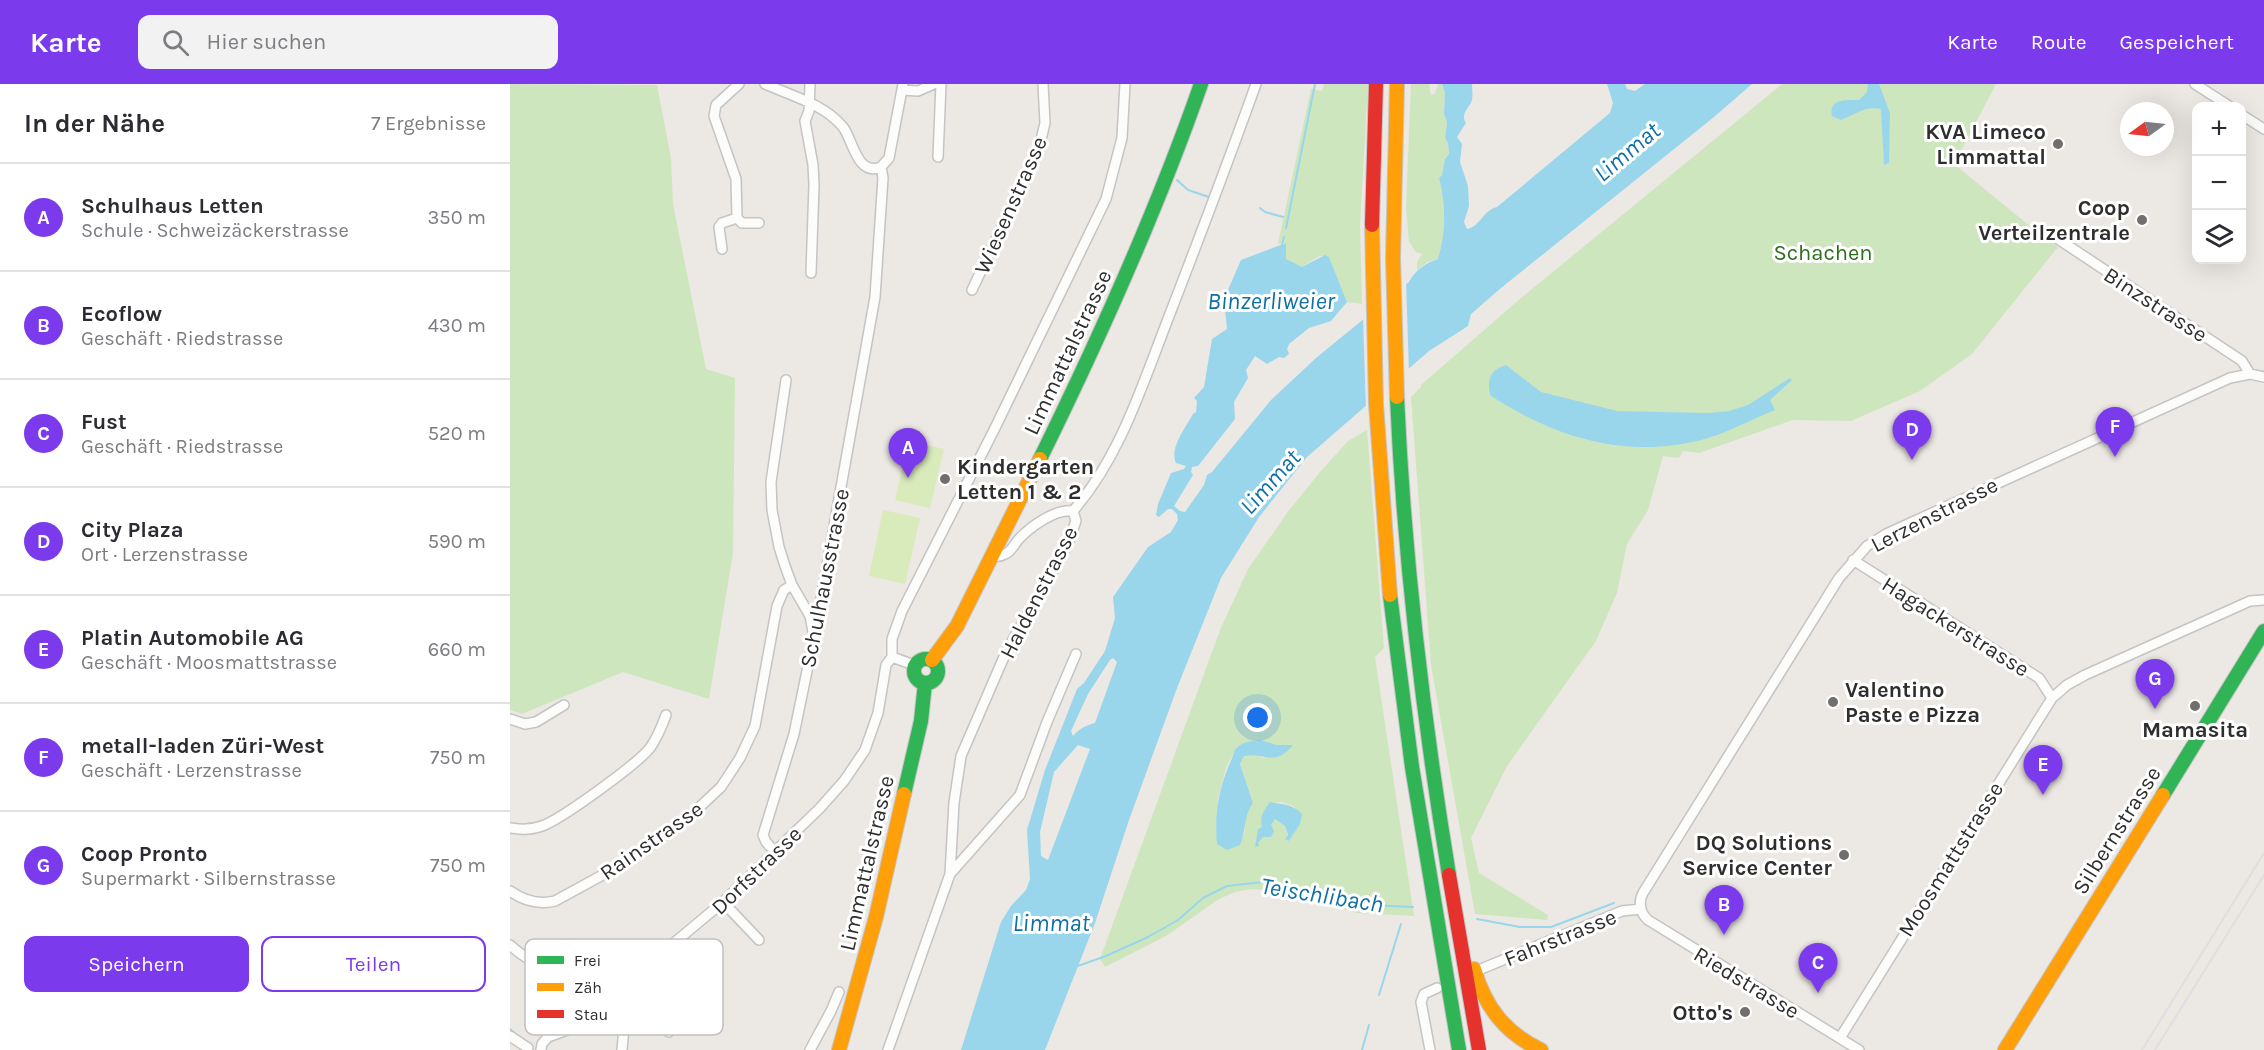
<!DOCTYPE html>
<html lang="de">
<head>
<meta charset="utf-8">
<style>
	:root { --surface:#fff; --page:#f2f2f3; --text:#2b2b33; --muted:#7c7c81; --line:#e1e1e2; --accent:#7c3aed }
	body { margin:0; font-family:Karla,sans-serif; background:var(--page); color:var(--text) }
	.controls { position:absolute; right:18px; top:18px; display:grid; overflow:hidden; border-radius:12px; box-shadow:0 6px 24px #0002 }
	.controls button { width:54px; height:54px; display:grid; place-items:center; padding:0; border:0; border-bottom:2px solid var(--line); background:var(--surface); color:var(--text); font:30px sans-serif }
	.compass { position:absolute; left:1610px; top:18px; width:54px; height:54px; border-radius:50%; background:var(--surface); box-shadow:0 6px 24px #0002; rotate:255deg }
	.you { position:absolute; left:748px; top:634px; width:21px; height:21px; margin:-15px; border:4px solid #fff; border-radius:50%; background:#1a73e8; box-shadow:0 0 0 9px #1a73e833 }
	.badge { display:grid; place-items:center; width:39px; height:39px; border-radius:50%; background:var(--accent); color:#fff; font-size:20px; font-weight:700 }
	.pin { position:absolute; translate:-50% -50px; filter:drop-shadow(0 2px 3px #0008) }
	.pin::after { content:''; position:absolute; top:32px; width:21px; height:18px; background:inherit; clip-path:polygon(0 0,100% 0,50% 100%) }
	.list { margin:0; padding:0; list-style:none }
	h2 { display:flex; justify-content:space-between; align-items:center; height:78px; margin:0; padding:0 24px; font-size:26px }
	h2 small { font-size:20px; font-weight:400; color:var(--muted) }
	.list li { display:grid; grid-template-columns:39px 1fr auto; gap:18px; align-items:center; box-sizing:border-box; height:108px; padding:0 24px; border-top:2px solid var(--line) }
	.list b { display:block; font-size:22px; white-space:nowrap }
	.list p { margin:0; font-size:20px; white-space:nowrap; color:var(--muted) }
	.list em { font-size:20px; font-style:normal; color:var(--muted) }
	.actions { display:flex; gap:12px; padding:18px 24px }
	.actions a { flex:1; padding:14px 0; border:2px solid var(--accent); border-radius:12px; text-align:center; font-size:21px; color:var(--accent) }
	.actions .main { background:var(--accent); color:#fff }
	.icon { flex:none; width:33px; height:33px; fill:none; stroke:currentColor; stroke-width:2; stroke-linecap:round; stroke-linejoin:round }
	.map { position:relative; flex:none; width:1754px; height:966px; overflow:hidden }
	header { display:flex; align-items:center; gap:36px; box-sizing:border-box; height:84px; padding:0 30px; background:var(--accent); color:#fff }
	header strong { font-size:28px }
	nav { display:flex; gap:33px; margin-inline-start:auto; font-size:21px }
	.search { width:420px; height:54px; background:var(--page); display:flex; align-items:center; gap:15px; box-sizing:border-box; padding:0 21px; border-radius:12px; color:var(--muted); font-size:22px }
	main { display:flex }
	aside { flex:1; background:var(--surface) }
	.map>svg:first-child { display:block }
	.green { fill:#cee6be; fill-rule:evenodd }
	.pitch { fill:#d9eabb }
	.water { fill:#99d6ec; fill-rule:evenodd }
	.pier { fill:#ece8e4 }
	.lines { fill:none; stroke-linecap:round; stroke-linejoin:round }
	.stream { stroke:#99d6ec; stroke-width:2 }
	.street-casing { stroke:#c5c4c5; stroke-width:12 }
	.fast-casing { stroke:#c5c4c5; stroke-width:16 }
	.slow-casing { stroke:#c5c4c5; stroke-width:16 }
	.jam-casing { stroke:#c5c4c5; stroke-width:16 }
	.street { stroke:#fcfcfb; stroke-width:9 }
	.fast { stroke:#30b455; stroke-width:14 }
	.slow { stroke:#ff9f0a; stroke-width:14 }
	.jam { stroke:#e5322d; stroke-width:14 }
	.rail { stroke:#dfdfe1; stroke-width:2 }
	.poi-dot { fill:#706f6e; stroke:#fff; stroke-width:2 }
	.labels { text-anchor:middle; stroke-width:6; stroke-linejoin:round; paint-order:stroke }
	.poi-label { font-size:22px; font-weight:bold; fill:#2e2e2e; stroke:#fff; text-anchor:end }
	.street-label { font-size:22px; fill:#2e2e2e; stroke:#fff }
	.park-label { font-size:22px; fill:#2c6e1b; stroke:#fff }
	.water-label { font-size:24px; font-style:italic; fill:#0d6fa3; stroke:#fff }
	.key { fill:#fff; stroke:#c0c0c0; stroke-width:1.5 }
	.key-label { font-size:16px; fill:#2e2e2e }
</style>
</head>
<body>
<header>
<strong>Karte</strong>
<div class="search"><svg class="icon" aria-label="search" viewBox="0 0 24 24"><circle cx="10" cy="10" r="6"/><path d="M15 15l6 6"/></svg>Hier suchen</div>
<nav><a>Karte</a><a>Route</a><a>Gespeichert</a></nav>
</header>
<main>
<aside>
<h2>In der Nähe<small>7 Ergebnisse</small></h2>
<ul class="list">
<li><span class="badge">A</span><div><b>Schulhaus Letten</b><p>Schule · Schweizäckerstrasse</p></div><em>350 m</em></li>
<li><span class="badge">B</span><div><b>Ecoflow</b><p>Geschäft · Riedstrasse</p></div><em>430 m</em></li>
<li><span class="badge">C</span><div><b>Fust</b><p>Geschäft · Riedstrasse</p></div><em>520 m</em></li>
<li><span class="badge">D</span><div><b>City Plaza</b><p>Ort · Lerzenstrasse</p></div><em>590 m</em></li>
<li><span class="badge">E</span><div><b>Platin Automobile AG</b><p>Geschäft · Moosmattstrasse</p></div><em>660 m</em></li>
<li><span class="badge">F</span><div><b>metall-laden Züri-West</b><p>Geschäft · Lerzenstrasse</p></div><em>750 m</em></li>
<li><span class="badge">G</span><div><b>Coop Pronto</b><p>Supermarkt · Silbernstrasse</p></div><em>750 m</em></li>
</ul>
<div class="actions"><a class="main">Speichern</a><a>Teilen</a></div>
</aside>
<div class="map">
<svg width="1754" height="966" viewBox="0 0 1754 966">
	<rect width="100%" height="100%" fill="#ece8e4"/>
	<path class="green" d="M0,0L147,1L161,74L163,120L196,285L225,294L223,469L199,615L113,588L12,630L0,626Z
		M814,0H858L850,141L852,220L837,218L819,173L809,172L792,183L775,175L776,159L768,160L801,5L812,7Z
		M901,0H919L921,11L925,10L928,0H932L935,8L934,30L937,38L935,54L938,59L939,70L935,75L932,91L929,94C936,122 936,148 928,175L917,178L907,186V178L912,170L906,168L899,158L896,123Z
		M1272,0H1486L1444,80L1532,152L1548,163L1462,270L1410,307L1341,337L1283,336L1189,369L1173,367L1169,374L1153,372L1138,426L1117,460L1107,509L1086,557L997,682L961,754L969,789L1038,831L1037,836L965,830L921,581L901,313L911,303V301L1011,214Z
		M857,346L874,564L865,573L904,832L847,829L768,807L741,805L725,808L709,815L656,852L595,883L590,875L710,546L738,485L777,429L810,388L838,357ZM751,656L767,661L754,674L742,670L734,671L730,680L743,719L737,726L734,751L706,750L708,715L716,684L725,666L731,660ZM772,718L785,723L784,749L779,757L775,742L765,735L748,759L752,743L763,719Z"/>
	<path class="pitch" d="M398,357L434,365L420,424L385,416Z
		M373,426L410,434L395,500L359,492Z"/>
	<path class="water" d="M932,0H962C962,5 963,11 962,16C959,25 950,29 956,39L947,53L952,60L950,78L958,102L959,122L954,138L957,145C970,143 973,126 987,123L1100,29L1103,19L1097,0H1115L1117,5L1125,7L1135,0H1242L1204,33L991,204L961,230L958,242L919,267L797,373L749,433L711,494L667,604L619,736L585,839L535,966H451L491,838L501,822L516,806L520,795L517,746L535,686L567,605L574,599L595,567L605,534L603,513L638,463L661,448L668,436L667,430L662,425H658L649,433L646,431L648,420L661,389L674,385L676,382L666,379C659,364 676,343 683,330L686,328L687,317L684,314L694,303L702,255L717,245L714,215L731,176L776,159V175L792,183L815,171L819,173L837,218L821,237L799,244L779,260L777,265L779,270L774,274L769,273L757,280L745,272L736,286L738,294L724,318L725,335L688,382L682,383L681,388L683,391L664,422L670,427L675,428L694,401L697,391L702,388L761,316L806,274L899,198C905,186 916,179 928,175C936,148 936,122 929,94L932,91L935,75L939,70L938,59L935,54L937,38L934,30L935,8ZM603,574L607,578L585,639C575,642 570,644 563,652L561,647L578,610L600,576ZM568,661L580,665L538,776L531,772L530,748L544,688Z
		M1358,0H1369L1380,29L1379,79L1374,81L1371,25C1354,22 1347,30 1331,36L1322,32C1318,14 1338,16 1349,16L1357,8Z
		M996,281L1031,308L1107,327L1199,329L1219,327L1238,321L1280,294L1282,296L1260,316L1265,326C1242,335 1221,347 1198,354C1121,377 1044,354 980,311C977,295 980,286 996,281Z
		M751,656L767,661H783C764,684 755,668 734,672L730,680L743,719C734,730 736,747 730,761L717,766L707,760C704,729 709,703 722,674C724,669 724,665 729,662C734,657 744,657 751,656Z
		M760,718C773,721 781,719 792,730L790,740L779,757L775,755L778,751L775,742L765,735L761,741L764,747L761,753H753L748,759L749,762L745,763L748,745L752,743C749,733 754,726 760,718Z"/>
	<path class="pier" d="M896,196L899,289L856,326L853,232Z"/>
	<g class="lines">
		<path class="stream" d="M667,96L678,106L699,113
			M750,124L755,128L773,133
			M776,144L805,0
			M772,160L774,153
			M967,835L1010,843H1041L1104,819
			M565,883L596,872L638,853L668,836L693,814L717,802L753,798L835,820L903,823
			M869,911L891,840
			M0,945L9,953
			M852,966L859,941"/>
		<defs>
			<path id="street" d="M229,0L206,21L204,32L226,95L227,134L232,139H249
				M255,0C282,12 314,20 333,43C343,56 347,93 371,83
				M300,0L299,27L295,37L303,81L304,101L301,189
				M1685,0L1719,22
				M392,6L408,7L424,0
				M1732,31L1754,45
				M428,73L431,0
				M371,83L379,74L393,0
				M1548,155L1732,277L1740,290
				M212,165L209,143L212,139L227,134
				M462,206L529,64L535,39L533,0
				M481,471C486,473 490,473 495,470C501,468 504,461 508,456C520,443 544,425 563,427
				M1343,476L1529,594L1542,614
				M302,538L309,526L365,213L373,94L371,83
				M382,573V555L392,527L484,346L596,115L612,54L615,0
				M382,573L404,581
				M0,635L15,640L26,638L54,621
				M0,744C11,746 21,746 32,742C52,735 127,680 140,664C147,654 152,642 156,631
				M265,768L256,758L253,751L284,650L304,553L300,532L282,501L275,482L269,463L262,426L261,398L276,296
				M440,790L444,719L451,672L497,566L544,485L558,459L566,437L563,427C609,374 631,305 656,240C687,160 717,81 746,0
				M0,807C14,817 28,821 45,817L120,776L179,733L211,703L230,674L245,642L267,522L274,506L282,501
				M213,818L249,856
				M0,861C49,906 75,869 126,862L132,864L145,875
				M971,885L1112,827L1131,825
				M98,927L114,943L142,939L159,948
				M0,952L18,964
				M1330,954L1542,614L1557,601L1575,591L1740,517L1754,516
				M31,966L32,960L38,953L87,935L98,927L134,884L213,818L310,724L334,697L355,666L368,629L376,581L382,573
				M112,966L114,943
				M300,966L321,927L329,908
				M378,966L440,790L510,711L537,638L566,570
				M920,966L911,918L914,910L927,904
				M1349,966L1138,836C1130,829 1128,818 1133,809L1329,494L1357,462L1376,450L1720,294L1740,290L1754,293"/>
			<path id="fast" d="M887,313C894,474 913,633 939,791
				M530,375C590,253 646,129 691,0
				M880,511L902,683L949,966
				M404 587a12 12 0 1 1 24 0a12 12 0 1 1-24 0Z
				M394,710L411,637L415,599
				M1653,711L1754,547"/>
			<path id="slow" d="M862,141L866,320L880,511
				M887,313L883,174L887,0
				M422,576L447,542L530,375
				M964,885C975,923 995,949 1031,966
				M329,966L366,833L394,710
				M1495,966L1653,711"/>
			<path id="jam" d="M862,141L866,0
				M939,791L969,966"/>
		</defs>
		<use href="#street" class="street-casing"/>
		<use href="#fast" class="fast-casing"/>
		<use href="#slow" class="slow-casing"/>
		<use href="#jam" class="jam-casing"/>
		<use href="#street" class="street"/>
		<use href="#fast" class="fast"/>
		<use href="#slow" class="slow"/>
		<use href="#jam" class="jam"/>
		<path class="rail" d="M1632,966L1754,769
			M1645,966L1754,791"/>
	</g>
	<g class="poi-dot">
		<circle cx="1548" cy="60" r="6"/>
		<circle cx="1632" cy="136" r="6"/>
		<circle cx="435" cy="395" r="6"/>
		<circle cx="1323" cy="618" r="6"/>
		<circle cx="1685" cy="622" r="6"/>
		<circle cx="1334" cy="771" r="6"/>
		<circle cx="1235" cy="928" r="6"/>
	</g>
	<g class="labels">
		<g class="poi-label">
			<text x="1536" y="55">KVA Limeco<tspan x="1536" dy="25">Limmattal</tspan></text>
			<text x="1620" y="131">Coop<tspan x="1620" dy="25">Verteilzentrale</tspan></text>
			<text x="447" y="390" text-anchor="start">Kindergarten<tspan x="447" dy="25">Letten 1 &amp; 2</tspan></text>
			<text x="1335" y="613" text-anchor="start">Valentino<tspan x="1335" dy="25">Paste e Pizza</tspan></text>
			<text x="1685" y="653" text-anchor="middle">Mamasita</text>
			<text x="1322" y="766">DQ Solutions<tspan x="1322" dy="25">Service Center</tspan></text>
			<text x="1223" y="936">Otto's</text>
		</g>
		<g class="street-label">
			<text transform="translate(500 121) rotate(-66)" y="8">Wiesenstrasse</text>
			<text transform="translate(1646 220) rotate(33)" y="8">Binzstrasse</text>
			<text transform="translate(557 268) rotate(-65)" y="8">Limmattalstrasse</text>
			<text transform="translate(1424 430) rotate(-27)" y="8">Lerzenstrasse</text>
			<text transform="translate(314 494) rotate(-79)" y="8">Schulhausstrasse</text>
			<text transform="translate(528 508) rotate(-63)" y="8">Haldenstrasse</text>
			<text transform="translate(1446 542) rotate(32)" y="8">Hagackerstrasse</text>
			<text transform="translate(1606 746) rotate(-58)" y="8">Silbernstrasse</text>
			<text transform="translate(141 756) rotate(-35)" y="8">Rainstrasse</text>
			<text transform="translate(1440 775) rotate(-58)" y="8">Moosmattstrasse</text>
			<text transform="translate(356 779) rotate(-77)" y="8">Limmattalstrasse</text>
			<text transform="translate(246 786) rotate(-44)" y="8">Dorfstrasse</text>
			<text transform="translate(1050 853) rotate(-22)" y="8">Fahrstrasse</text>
			<text transform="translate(1237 898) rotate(31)" y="8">Riedstrasse</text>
		</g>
		<g class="park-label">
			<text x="1313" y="176">Schachen</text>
		</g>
		<g class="water-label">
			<text transform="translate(1117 68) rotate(-40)" y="8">Limmat</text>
			<text x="761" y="225">Binzerliweier</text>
			<text transform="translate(760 398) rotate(-48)" y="8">Limmat</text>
			<text transform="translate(812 811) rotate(9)" y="8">Teischlibach</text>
			<text x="541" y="847">Limmat</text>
		</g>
	</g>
	<rect x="15" y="855" width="198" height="96" rx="9" class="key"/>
	<rect x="27" y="872" width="27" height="8" fill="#30b455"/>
	<rect x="27" y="899" width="27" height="8" fill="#ff9f0a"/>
	<rect x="27" y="926" width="27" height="8" fill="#e5322d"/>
	<g class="key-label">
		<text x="64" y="882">Frei</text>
		<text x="64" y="909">Zäh</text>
		<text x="64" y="936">Stau</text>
	</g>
</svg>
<div class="controls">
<button>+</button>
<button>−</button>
<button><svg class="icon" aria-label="layers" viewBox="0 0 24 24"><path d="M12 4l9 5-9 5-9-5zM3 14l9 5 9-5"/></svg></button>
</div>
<svg class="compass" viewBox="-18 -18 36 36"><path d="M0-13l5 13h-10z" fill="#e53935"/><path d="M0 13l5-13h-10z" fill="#7c7c81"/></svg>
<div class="you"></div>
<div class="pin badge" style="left:398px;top:394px">A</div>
<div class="pin badge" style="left:1214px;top:851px">B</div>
<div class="pin badge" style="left:1308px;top:909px">C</div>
<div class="pin badge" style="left:1402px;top:376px">D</div>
<div class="pin badge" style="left:1533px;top:711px">E</div>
<div class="pin badge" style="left:1605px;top:373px">F</div>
<div class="pin badge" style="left:1645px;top:625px">G</div>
</div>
</main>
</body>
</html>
